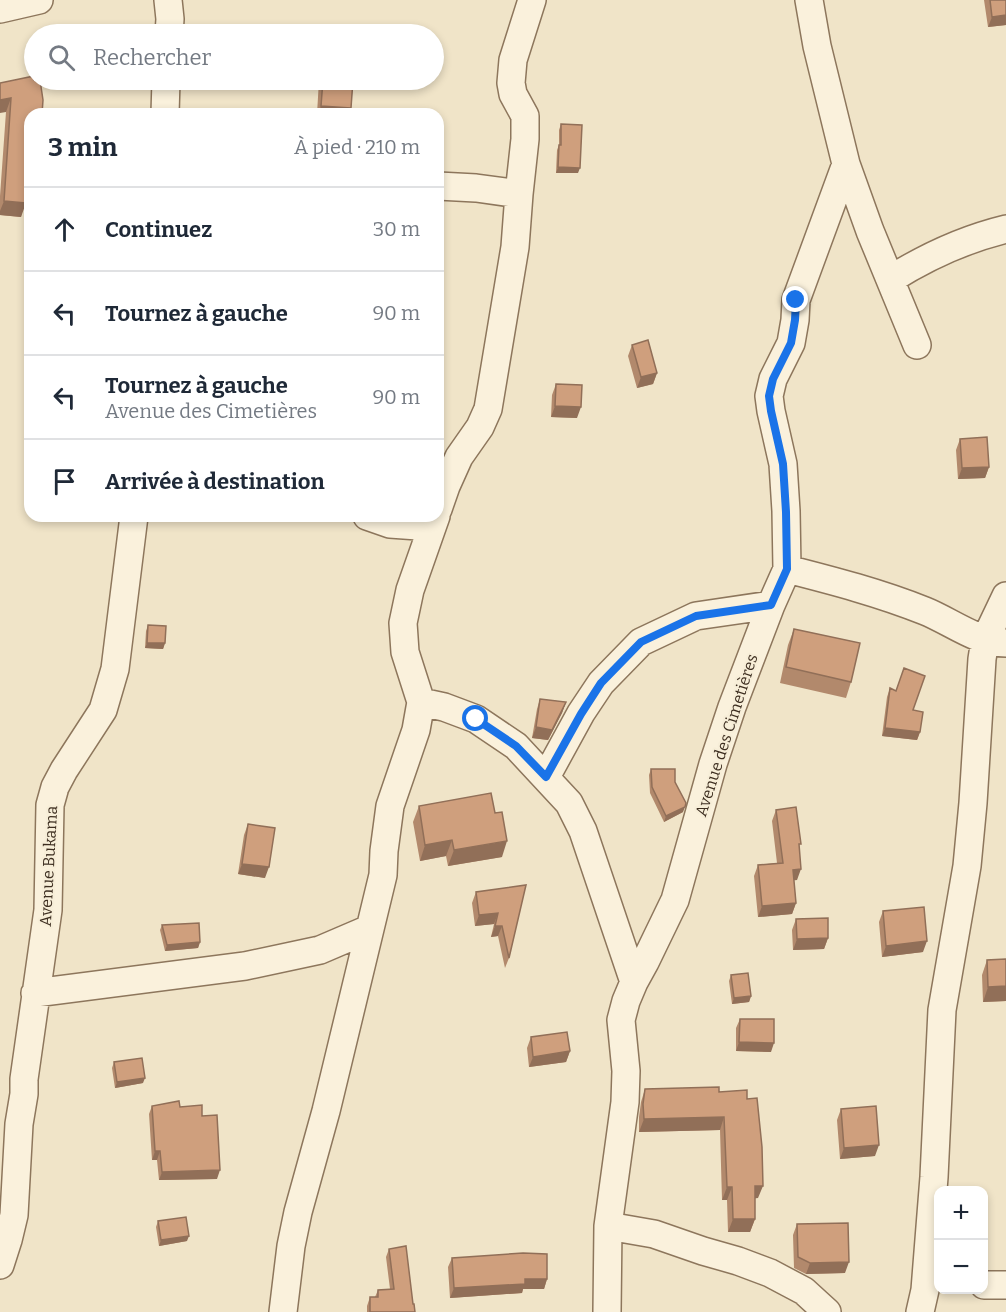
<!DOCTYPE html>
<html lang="fr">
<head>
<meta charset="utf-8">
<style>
	:root { --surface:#fff; --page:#f6f6f7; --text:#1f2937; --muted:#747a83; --line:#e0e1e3 }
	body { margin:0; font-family:Bitter,serif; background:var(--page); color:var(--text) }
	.controls { position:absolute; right:18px; bottom:18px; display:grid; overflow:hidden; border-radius:12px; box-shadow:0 3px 9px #0003 }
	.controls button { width:54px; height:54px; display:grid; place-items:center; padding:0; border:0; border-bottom:2px solid var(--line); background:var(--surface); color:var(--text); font:30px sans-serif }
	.stop { position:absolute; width:18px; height:18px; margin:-14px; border:4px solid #1a73e8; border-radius:50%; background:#fff }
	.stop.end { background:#1a73e8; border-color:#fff; box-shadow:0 2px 6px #0008 }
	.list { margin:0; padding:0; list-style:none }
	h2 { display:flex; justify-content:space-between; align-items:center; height:78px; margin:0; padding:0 24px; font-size:26px }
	h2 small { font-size:20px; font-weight:400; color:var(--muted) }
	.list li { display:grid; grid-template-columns:39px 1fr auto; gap:18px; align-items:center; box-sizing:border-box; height:84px; padding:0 24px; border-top:2px solid var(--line) }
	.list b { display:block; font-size:22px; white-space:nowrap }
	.list p { margin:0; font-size:20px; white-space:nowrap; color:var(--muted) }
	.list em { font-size:20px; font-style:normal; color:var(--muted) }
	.icon { flex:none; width:33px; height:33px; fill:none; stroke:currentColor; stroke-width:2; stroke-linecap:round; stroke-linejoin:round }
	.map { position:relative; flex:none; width:1006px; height:1312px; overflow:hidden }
	.search { position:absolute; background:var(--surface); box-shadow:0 3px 9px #0003; left:24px; top:24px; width:420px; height:66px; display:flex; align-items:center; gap:15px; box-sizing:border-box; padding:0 21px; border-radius:33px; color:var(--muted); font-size:22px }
	.panel { position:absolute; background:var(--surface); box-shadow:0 3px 9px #0003; left:24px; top:108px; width:420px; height:414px; border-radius:18px }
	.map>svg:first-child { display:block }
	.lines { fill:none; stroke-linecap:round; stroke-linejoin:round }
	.minor-casing { stroke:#8d765c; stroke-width:30 }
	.minor { stroke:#faf1dc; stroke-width:27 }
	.wall { fill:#b2896c }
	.shaded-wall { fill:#916f58 }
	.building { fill:#cf9f7d; stroke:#916f58; stroke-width:1.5 }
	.route { stroke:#1a73e8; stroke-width:8 }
	.labels { text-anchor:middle; stroke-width:4.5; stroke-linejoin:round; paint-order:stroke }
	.street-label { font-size:16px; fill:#3d2e20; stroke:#f7eed8 }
</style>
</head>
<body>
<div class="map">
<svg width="1006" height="1312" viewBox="0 0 1006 1312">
	<rect width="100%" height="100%" fill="#f0e4c8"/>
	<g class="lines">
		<defs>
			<path id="minor" d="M168,0L170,19L169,34
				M809,0L817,46L846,164L870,231L917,345
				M0,9L39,0
				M165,114L166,80
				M438,186L476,188L519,194
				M891,279C926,257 965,239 1006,229
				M438,509L446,486L459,457L480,427L488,409L515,247L519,194L525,139V116L513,94L511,83L513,60L532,0
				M367,516L390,524L432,527
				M787,569C834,581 880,593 925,611C950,621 978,643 1006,643
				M421,702L444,707L476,719L516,746L569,803L583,831L634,982
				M546,777L581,713L601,683L641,642L696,616L771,605
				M35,993L245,966L320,950L369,929
				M608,1226L654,1234L703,1251L738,1261L770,1273L804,1291L827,1312
				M0,1265L8,1240L14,1215L19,1124L24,1094V1079L48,910L50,805L55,787L64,770L103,710L115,669L134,516
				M984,1285H1006
				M283,1312L291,1246L298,1212L326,1111L383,875L384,851L390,806L416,730L421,702L405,652L403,623L410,590L436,516
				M607,1312L608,1226L625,1102L626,1071L621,1020L626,1001L634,982L645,962L675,900L713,764L732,707L771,605L787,569L786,511L783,464L771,411L769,396L773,379L791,343L795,320L796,300L846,164
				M920,1312L925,1290L934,1177L942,1010L967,866L973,803L982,659L985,640L1006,596"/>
		</defs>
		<use href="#minor" class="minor-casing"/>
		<use href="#minor" class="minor"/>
	</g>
	<path class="wall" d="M984,0H1006V25L988,27Z
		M319,80H362L360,85L353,84L351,108L349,114H317Z
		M0,83L30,114V164H29L21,217L0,215V196L6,112Z
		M561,124L578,173H556L557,150L559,145V130Z
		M632,345L657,373L653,384L637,388L628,356Z
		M556,384L577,418L551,417L552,395Z
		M960,439L989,467L985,478L958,479L956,450Z
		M148,625L165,643L163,649L145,648L146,631Z
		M794,629L851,682L846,698L780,683L788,645Z
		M890,688L913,710L920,732L917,740L882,736L887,697Z
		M540,699L566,702L562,713L548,740L532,738L537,709Z
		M651,769L675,782L683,812L664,822L650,793L649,775Z
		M419,806L502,857L448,866L446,856L420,861L413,822Z
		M776,810L799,849L797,880H794L796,903L792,914L758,917L754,876L758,865L777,863L772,821Z
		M248,824L265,878L238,874L244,835Z
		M526,885L509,958L505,968L498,936L491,937L494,924L475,926L472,903L476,892Z
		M883,911L923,952L882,957L879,922Z
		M796,919L828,938L824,949L793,950L792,930Z
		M162,925L200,942L198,948L165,951L160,930Z
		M1006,959V1001L983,1002L982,975L987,960Z
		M731,975L751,996L749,1002L732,1004L729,981Z
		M740,1019L771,1052L736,1051V1028Z
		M531,1037L570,1051L566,1062L529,1067L527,1048Z
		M114,1062L143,1083L115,1088L112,1068Z
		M645,1089L719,1092L758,1198H755V1219L750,1232H728L727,1200H722L720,1130L639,1132V1117L641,1102Z
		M152,1106L180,1107L202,1116L217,1179L159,1180L157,1160H152L149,1114Z
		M841,1109L875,1156L840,1159L837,1120Z
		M158,1221L187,1241L159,1246L156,1227Z
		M797,1224L845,1273L806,1274L794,1268L793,1235Z
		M389,1249L415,1312H367V1306L370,1297H375L378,1290L390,1289L386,1257Z
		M452,1258L547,1279L544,1289H523L522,1293L450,1298L448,1267Z"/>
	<path class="shaded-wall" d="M1006,15V25L988,27L992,17Z
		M351,80H362L360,85L349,84Z
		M11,98L6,112L0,113V100Z
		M321,106L351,108L349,114H318Z
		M558,167L580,168L578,173H556Z
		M4,201L26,203L21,217L0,215V211Z
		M657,373L653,384L637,388L641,377Z
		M555,406L581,407L577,418L551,417Z
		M989,467L985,478L958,479L962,468Z
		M147,643H165L163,649L145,648Z
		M566,702L562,713L548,740L532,738L536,727Z
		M885,728L920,732L917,740L882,736Z
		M685,807L683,812L664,822L666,816Z
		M452,840L446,856L420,861L425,845Z
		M507,841L502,857L448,866L454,850Z
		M242,864L269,867L265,878L238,874Z
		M801,869L797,880L789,881L793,870Z
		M796,903L792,914L758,917L762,906Z
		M498,913L494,924L475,926L479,915Z
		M495,926H502L498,936L491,937Z
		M828,938L824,949L793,950L797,939Z
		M927,941L923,952L882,957L886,946Z
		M200,942L198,948L165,951L167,945Z
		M1006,986V1001L983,1002L988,987Z
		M751,996L749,1002L732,1004L734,998Z
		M739,1042L774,1043L771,1052L736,1051Z
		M570,1051L566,1062L529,1067L533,1057Z
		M145,1078L143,1083L115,1088L117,1082Z
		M724,1117L720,1130L639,1132L644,1119Z
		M879,1145L875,1156L840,1159L844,1148Z
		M155,1151H160L157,1160H152Z
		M220,1170L217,1179L159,1180L162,1172Z
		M755,1186H763L758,1198L750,1199Z
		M727,1187H732L727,1200H722Z
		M733,1219H755L750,1232H728Z
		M189,1236L187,1241L159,1246L161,1240Z
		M849,1262L845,1273L806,1274L810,1263Z
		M525,1279H547L544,1289H523L522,1293L450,1298L454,1288Z"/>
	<path class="building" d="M990,0H1006V15L992,17Z
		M34,76V80H40L43,100L42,114H30V152L26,203L4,201L11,98L0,100V83Z
		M323,80H353L351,108L321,106Z
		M561,124L582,125L580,168L558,167L559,145H561Z
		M648,340L657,373L641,377L632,345Z
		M556,384L582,385L581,407L555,406Z
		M987,437L989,467L962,468L960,439Z
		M148,625L166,626L165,643H147Z
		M794,629L860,643L851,682L786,667Z
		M904,668L925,676L913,710L923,712L920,732L885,728L890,688L896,691Z
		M540,699L566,702L552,730L536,727Z
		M651,769H675V782L686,803L685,807L666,816L652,787Z
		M491,793L495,813L502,812L507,841L454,850L452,840L425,845L419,806Z
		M796,807L801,844H799L801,869L793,870L796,903L762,906L758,865L783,863L776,810Z
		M248,824L275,828L269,867L242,864Z
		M526,885L509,958L502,926H495L498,913L479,915L476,892Z
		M924,907L927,941L886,946L883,911Z
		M828,918V938L797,939L796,919Z
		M199,923L200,942L167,945L162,925Z
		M1006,959V986L988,987L987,960Z
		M748,973L751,996L734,998L731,975Z
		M740,1019H774V1043L739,1042Z
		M567,1032L570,1051L533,1057L531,1037Z
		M142,1058L145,1078L117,1082L114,1062Z
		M719,1087V1092L747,1090V1099L757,1098L762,1147L763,1186H755V1219H733L732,1187H727L724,1117L644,1119L643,1104L645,1089Z
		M179,1101L180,1107L202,1105V1116L217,1115L220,1170L162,1172L160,1151H155L152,1106Z
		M876,1106L879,1145L844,1148L841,1109Z
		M186,1217L189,1236L161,1240L158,1221Z
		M848,1223L849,1262L810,1263L798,1257L797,1224Z
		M406,1246L413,1304H414L415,1312H370V1297H378V1290L394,1289L389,1249Z
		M523,1253L547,1254V1279H525V1284L454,1288L452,1258Z"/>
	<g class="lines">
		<path class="route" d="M476,719L516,746L546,777L581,714L601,683L641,642L696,616L771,605L787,569L786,512L783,464L771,411L769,396L773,379L791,343L795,320L796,300"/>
	</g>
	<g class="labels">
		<g class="street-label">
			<text transform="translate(726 735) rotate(-72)" y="6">Avenue des Cimetières</text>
			<text transform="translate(48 866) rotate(-87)" y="6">Avenue Bukama</text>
		</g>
	</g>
</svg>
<div class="controls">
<button>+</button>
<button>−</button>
</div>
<div class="stop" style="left:476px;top:719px"></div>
<div class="stop end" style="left:796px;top:300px"></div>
<div class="search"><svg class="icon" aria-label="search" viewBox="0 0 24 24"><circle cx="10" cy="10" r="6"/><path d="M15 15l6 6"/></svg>Rechercher</div>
<section class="panel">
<h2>3 min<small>À pied · 210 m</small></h2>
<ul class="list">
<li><svg class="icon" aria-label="ahead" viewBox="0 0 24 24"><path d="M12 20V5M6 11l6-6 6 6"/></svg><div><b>Continuez</b></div><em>30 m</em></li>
<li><svg class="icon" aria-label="left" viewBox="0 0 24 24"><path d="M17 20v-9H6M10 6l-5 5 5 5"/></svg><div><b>Tournez à gauche</b></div><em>90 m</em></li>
<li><svg class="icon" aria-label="left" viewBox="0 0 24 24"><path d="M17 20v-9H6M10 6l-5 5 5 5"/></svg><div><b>Tournez à gauche</b><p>Avenue des Cimetières</p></div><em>90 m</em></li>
<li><svg class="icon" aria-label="arrive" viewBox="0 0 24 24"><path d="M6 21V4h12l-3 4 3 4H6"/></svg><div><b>Arrivée à destination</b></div></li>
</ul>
</section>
</div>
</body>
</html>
